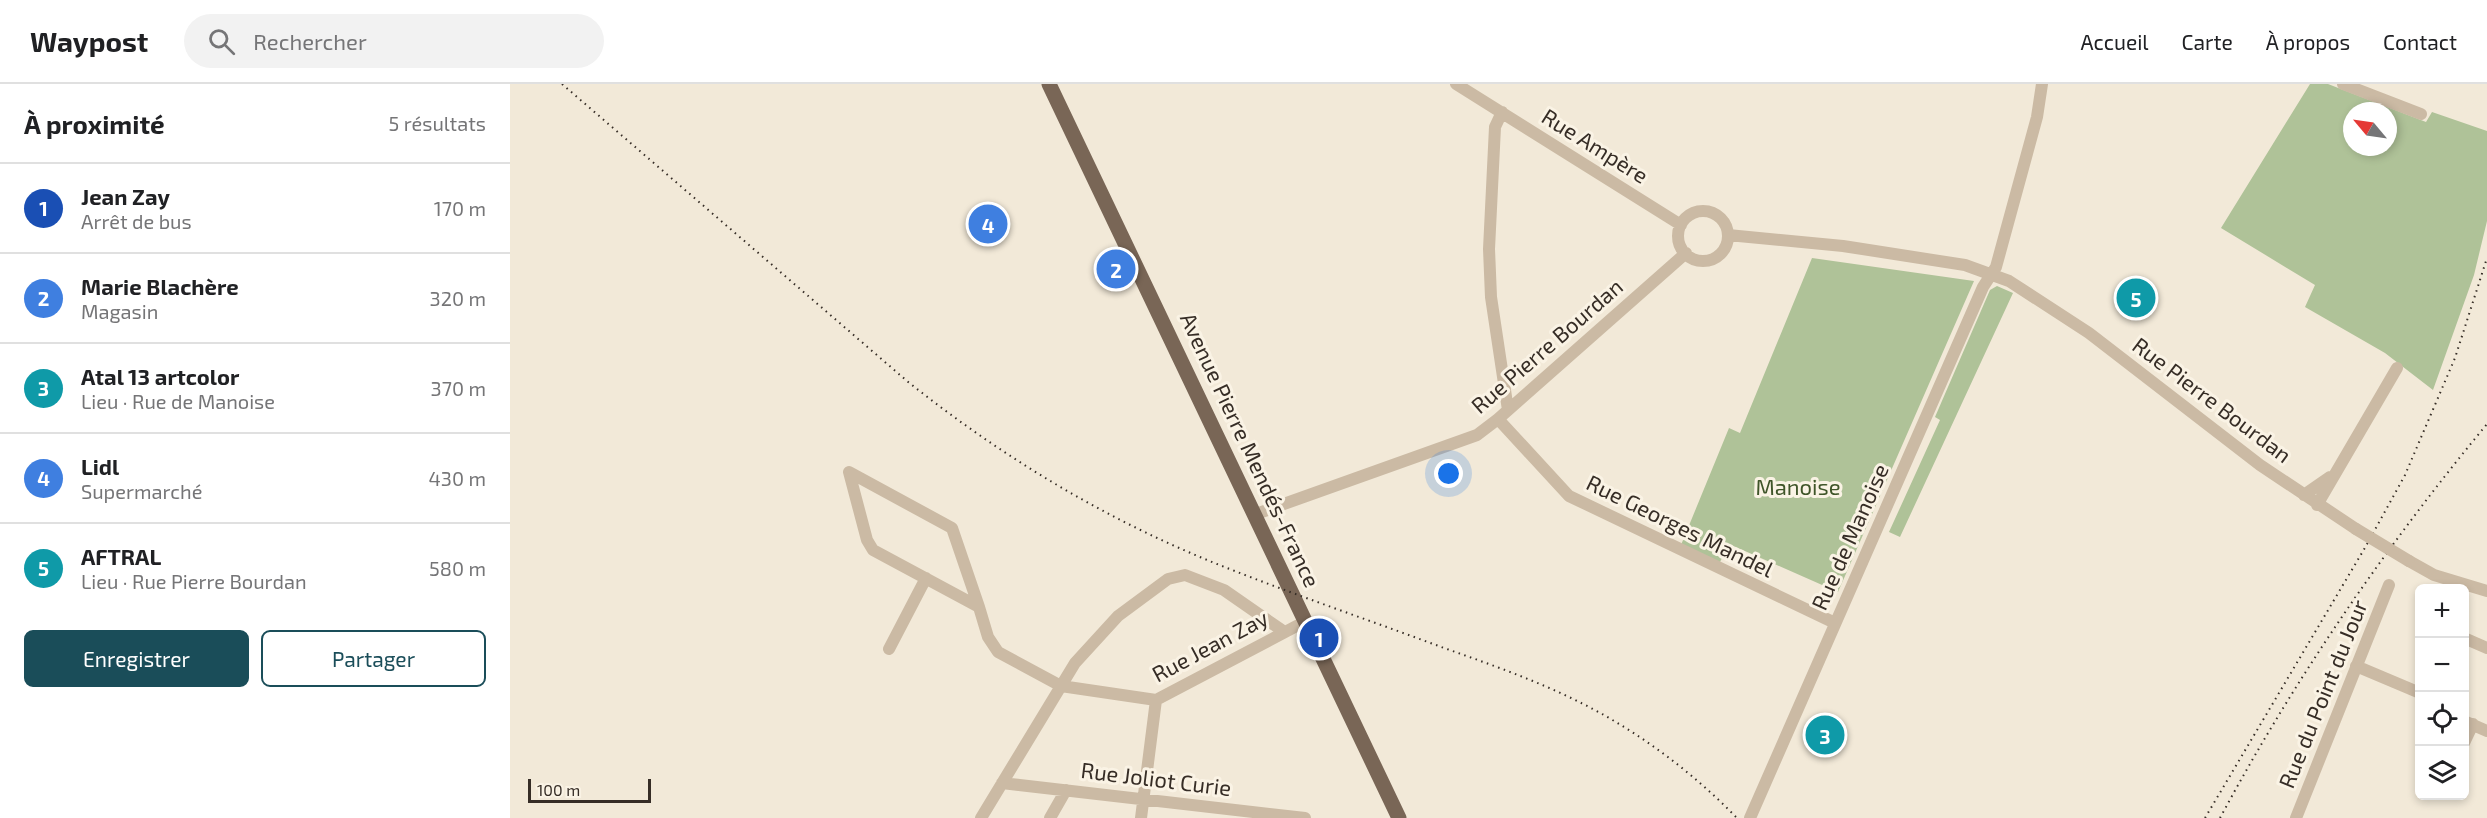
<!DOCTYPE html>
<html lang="fr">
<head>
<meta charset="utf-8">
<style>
	:root { --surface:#fff; --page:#f2f2f2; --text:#202124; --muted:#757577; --line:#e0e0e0; --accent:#1a4d59 }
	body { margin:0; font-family:"Exo 2",sans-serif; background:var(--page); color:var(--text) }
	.controls { position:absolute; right:18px; bottom:18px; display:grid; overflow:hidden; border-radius:9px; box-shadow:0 3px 9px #0003 }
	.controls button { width:54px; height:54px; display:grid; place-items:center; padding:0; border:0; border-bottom:2px solid var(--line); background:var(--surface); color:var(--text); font:30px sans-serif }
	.compass { position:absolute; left:1833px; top:18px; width:54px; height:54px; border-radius:50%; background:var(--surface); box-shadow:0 3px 9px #0003; rotate:299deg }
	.scale { position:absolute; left:18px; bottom:15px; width:123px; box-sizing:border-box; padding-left:6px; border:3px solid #362d26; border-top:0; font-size:16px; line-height:21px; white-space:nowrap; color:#362d26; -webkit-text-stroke:4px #faf3e5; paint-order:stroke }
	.you { position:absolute; left:939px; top:390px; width:21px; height:21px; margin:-15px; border:4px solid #fff; border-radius:50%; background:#1a73e8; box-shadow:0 0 0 9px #1a73e833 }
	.badge { display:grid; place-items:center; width:39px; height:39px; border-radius:50%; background:var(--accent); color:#fff; font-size:20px; font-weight:700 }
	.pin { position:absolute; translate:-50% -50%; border:3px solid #fff; box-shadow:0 2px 6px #0006 }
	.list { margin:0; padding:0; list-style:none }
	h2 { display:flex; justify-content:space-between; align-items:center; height:78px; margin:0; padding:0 24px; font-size:26px }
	h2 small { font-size:20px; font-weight:400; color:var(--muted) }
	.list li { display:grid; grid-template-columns:39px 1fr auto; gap:18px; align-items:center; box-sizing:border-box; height:90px; padding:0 24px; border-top:2px solid var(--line) }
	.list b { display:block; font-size:22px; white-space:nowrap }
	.list p { margin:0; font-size:20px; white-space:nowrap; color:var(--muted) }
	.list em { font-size:20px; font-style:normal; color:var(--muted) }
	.actions { display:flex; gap:12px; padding:18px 24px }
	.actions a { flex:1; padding:14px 0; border:2px solid var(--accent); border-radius:9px; text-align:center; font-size:21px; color:var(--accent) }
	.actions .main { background:var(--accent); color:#fff }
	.icon { flex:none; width:33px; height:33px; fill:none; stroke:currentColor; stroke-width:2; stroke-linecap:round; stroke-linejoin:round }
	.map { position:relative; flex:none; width:1977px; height:734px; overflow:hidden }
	header { display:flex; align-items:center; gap:36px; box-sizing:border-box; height:84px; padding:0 30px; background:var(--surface); border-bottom:2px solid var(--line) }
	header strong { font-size:28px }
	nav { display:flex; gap:33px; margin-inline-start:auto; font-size:21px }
	.search { width:420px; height:54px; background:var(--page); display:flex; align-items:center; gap:15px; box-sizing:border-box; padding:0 21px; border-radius:33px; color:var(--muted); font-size:22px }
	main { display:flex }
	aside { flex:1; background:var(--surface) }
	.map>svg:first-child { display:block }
	.green { fill:#afc298; fill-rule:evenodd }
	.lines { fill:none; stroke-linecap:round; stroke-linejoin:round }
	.minor { stroke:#cbbaa4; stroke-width:12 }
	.major { stroke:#796656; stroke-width:15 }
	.rail { stroke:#362d26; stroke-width:2; stroke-dasharray:1.5 4.5; stroke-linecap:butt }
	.minor-bridge { stroke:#cbbaa4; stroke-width:12 }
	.labels { text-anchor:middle; stroke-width:6; stroke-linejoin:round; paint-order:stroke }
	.street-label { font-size:22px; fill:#362d26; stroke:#faf3e5 }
	.park-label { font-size:22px; fill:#3f5529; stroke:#faf3e5 }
</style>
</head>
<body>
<header>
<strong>Waypost</strong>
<div class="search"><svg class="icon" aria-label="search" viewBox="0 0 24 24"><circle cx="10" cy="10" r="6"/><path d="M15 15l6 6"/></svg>Rechercher</div>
<nav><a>Accueil</a><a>Carte</a><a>À propos</a><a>Contact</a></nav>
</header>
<main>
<aside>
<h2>À proximité<small>5 résultats</small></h2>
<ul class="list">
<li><span class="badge" style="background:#1a4fb4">1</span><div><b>Jean Zay</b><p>Arrêt de bus</p></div><em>170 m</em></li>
<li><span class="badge" style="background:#3f7fe0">2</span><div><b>Marie Blachère</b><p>Magasin</p></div><em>320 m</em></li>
<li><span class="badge" style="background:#0f9aa8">3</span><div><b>Atal 13 artcolor</b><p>Lieu · Rue de Manoise</p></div><em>370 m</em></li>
<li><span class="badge" style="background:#3f7fe0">4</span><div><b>Lidl</b><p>Supermarché</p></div><em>430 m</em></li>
<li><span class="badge" style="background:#0f9aa8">5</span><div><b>AFTRAL</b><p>Lieu · Rue Pierre Bourdan</p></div><em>580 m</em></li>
</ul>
<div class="actions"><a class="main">Enregistrer</a><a>Partager</a></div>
</aside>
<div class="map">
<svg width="1977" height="734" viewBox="0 0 1977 734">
	<rect width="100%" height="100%" fill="#f2e9d8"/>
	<path class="green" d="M1800,0H1818L1916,38L1922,28L1977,47V137L1964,191L1923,306L1875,269L1795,223L1805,201L1711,144ZM1842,27H1878V63H1842Z
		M1302,174L1464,197L1328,508L1219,460L1209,480L1171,461L1219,344L1230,349Z
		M1487,202L1503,209L1390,453L1379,448L1430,336L1425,333L1480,206Z"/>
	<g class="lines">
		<path class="minor" d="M946,0L1171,141
			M1833,0L1911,30
			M992,28L985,43L979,165L981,213L998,326
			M1168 152a25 25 0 1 1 50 0a25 25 0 1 1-50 0Z
			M1218,151L1333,162L1455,181L1499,197L1579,249L1750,381L1846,445
			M988,335L1059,412L1325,539
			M339,388L442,444L469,523L363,466L357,456Z
			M1794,411L1820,393
			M1807,421L1887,284
			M746,430L967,351L988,335L1176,169
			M1899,477L1924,491L1977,507
			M469,523L478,553L488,568L551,602L646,616L796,537
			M1954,554L1977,564
			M379,565L416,494
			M1846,582L1910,609
			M1954,637L1977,647
			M1954,659L1963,640
			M492,699L795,734
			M471,734L565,579L608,532L658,495L675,491L714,506L773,547
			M540,734L556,706
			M631,734L646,616
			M1240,734L1473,203L1486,183L1527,33L1532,0
			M1786,734L1879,501"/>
		<path class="major" d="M539,0L889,734"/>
		<path class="rail" d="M52,0L397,297C492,373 595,435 707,480C782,510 859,536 934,564C988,583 1042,602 1092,630C1142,658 1187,693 1227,734
			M1695,734L1856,462L1895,391L1945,274L1977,174
			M1710,734C1785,594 1876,462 1977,340"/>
		<path class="minor-bridge" d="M1846,445L1899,477"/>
	</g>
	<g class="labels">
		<g class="street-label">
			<text transform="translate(1085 62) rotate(32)" y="8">Rue Ampère</text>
			<text transform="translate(1037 262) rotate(-41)" y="8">Rue Pierre Bourdan</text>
			<text transform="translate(1702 316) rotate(37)" y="8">Rue Pierre Bourdan</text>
			<text transform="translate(740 366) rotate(65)" y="8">Avenue Pierre Mendés-France</text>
			<text transform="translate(1170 442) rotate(26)" y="8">Rue Georges Mandel</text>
			<text transform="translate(1340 453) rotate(-66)" y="8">Rue de Manoise</text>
			<text transform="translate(700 562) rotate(-28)" y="8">Rue Jean Zay</text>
			<text transform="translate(1813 610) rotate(-68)" y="8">Rue du Point du Jour</text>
			<text transform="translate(646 695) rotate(7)" y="8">Rue Joliot Curie</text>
		</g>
		<g class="park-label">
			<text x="1288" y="411">Manoise</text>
		</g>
	</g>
</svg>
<div class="controls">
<button>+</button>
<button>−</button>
<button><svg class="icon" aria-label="locate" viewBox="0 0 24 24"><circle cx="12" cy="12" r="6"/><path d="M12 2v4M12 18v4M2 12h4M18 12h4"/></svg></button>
<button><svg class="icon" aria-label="layers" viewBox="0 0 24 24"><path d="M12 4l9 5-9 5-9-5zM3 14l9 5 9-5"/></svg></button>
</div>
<svg class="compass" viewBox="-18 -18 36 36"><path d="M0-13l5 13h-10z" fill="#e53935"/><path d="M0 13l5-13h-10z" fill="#757577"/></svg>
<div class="scale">100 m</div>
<div class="you"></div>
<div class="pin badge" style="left:809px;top:554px;background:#1a4fb4">1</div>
<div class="pin badge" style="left:606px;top:185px;background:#3f7fe0">2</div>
<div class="pin badge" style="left:1315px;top:651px;background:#0f9aa8">3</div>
<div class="pin badge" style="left:478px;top:140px;background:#3f7fe0">4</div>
<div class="pin badge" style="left:1626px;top:214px;background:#0f9aa8">5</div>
</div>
</main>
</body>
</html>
